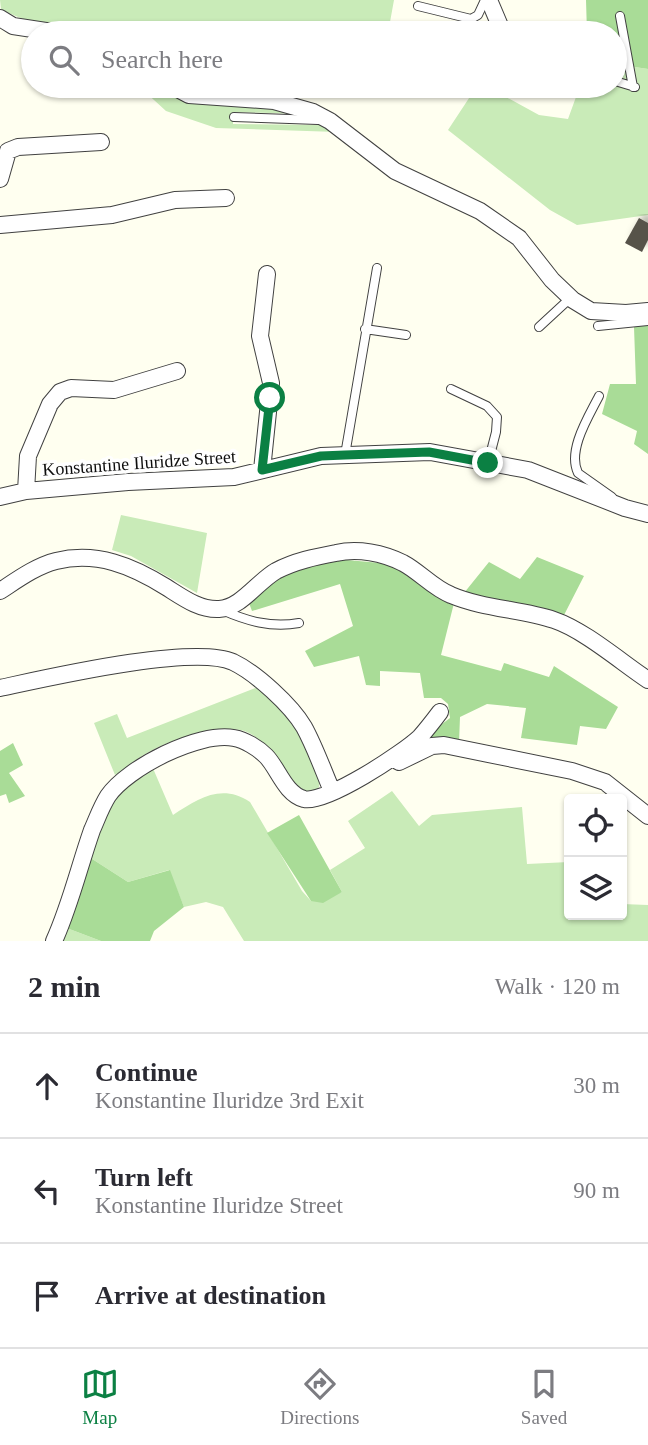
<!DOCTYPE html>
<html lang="en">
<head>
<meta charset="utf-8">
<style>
	:root { --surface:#fff; --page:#f2f2f3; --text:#2b2b33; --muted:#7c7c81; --line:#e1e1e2; --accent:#0b8043 }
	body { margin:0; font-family:Georgia,serif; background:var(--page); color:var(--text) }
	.controls { position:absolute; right:21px; bottom:21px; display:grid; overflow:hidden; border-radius:7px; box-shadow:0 2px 5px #0004 }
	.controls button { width:63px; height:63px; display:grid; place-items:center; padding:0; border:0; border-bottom:2px solid var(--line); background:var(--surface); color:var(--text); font:35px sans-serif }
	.stop { position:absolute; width:21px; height:21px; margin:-16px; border:5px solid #0b8043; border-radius:50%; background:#fff }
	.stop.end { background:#0b8043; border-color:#fff; box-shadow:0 2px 7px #0008 }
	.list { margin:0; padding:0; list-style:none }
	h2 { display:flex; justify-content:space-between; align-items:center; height:91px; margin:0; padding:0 28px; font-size:30px }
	h2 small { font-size:23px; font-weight:400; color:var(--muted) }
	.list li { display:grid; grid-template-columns:46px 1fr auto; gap:21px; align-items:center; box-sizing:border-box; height:105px; padding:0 28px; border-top:2px solid var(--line) }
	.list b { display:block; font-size:26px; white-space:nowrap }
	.list p { margin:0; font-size:23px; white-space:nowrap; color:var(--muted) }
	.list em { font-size:23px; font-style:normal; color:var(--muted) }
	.icon { flex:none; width:38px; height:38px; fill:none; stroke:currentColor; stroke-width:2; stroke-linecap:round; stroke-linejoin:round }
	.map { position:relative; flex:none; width:648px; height:941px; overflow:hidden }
	.search { position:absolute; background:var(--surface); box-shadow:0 2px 5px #0004; left:21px; right:21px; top:21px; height:77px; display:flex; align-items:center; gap:18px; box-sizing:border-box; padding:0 24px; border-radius:38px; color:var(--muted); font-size:26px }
	.sheet { height:406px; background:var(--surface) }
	nav { display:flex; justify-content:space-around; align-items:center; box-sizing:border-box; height:98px; border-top:2px solid var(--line); background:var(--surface); font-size:19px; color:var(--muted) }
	nav a { display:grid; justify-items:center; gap:4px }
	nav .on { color:var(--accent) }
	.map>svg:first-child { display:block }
	.green { fill:#c9ebb8 }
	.forest { fill:#a9dc97 }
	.building { fill:#57524a; filter:url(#shadow) }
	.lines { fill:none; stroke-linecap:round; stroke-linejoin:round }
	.service-casing { stroke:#414141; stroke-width:10 }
	.minor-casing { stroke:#414141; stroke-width:18 }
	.service { stroke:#fff; stroke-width:8 }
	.minor { stroke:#fff; stroke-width:16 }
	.route { stroke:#0b8043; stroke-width:9 }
	.labels { text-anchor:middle; stroke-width:7; stroke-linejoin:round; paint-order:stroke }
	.street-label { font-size:18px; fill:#0e0e0e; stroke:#fff }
</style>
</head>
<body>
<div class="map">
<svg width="648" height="941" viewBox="0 0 648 941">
	<defs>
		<filter id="shadow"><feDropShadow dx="6" dy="-6" stdDeviation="3.5" flood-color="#0004"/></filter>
	</defs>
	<rect width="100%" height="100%" fill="#fffff0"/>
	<path class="green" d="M0,0H394L388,33H307L298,30H198V33C136,33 58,40 1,9Z
		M615,64L648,69V215L577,225L550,210L448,130L477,86H486L539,115L568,119L580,86H615Z
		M144,86H157L172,95L275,106L301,114L233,112V124L321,125L337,132L216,128L166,111L142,89Z
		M121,515L207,533L197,593L131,556L112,550Z
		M258,687L273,699L297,726L320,777L319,787L314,792L297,790C285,772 268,741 247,732C221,722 170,740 147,753C136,759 126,768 115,775L94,723L117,714L127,738Z
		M152,766L173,815C198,799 221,783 250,802L302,891L311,901L342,892L330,870L365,848L348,821L392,791L419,826L432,815L522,807L527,864L569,862V915H622V904L648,905V941H244L223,907L206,902L184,907L169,870L128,882L86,855L110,801Z
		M64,927L101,941H62Z"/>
	<path class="forest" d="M586,0H648V69L615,64V33H587Z
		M648,324V454L634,444L637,431L602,414L610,384H636L634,327Z
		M537,557L584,576L563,617L464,593L489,562L520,579Z
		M336,559L391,564L428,591L454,603L441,655L501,671L504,663L549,677L554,666L618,707L606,729L580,726L577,745L521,738L526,708L487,704L460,717L459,743L401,755L450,718L448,704L441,698H424L420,673L380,671V686L366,685L359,656L314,667L305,651L353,626L340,584L252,611L249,603L279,578L303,564Z
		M13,743L23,765L9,773L25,796L9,803L6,794L0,796V751Z
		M299,815L342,892L323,903L311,901L267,833Z
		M86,855L128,882L170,870L184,907L154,931L150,941H101L64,927Z"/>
	<path class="building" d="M639,218L648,223V240L642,252L625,243Z"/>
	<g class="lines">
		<defs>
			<path id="service" d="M418,6L471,19L478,15L485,0
				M620,16L633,87
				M615,81L635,87
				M234,117L318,120
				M598,326L648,321
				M539,327L565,303L573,300
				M365,329L406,335
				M451,389L487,406L497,417L496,432L488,463
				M599,396C589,416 567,450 578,473L612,497
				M345,455L377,268
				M222,610C247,621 271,628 299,623"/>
			<path id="minor" d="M489,0L503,33
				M0,18L13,26L59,33
				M172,86L189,95L274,101L313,112L330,121L395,171L480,211L519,238L552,280L573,300L591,311L626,313L648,311
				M0,179L8,151L18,147L101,142
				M0,225L112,215L175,200L226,198
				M262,470L271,383L260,336L267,274
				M26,491L28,456L50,404L60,392L71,388L114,390L177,371
				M0,497L26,491L128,482L234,477L321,456L430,452L528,470L625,508L648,514
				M0,591C17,580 36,566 56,561C97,551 132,566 166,587C182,597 199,610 219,609C241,608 257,582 276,571C295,561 315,557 336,553C358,548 383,553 403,563C420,572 433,588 451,595C484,609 521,609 554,620C584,630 621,662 648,680
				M0,688C47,678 193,644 233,662C256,673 291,705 304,727C315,747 323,770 332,791
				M399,762L432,746L444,745L572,771L605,782L648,816
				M54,941C70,906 79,867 92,830C97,819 101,807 108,796C127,768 199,731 234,738C245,740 258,748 266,756C278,768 285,794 304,799C326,804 403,753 420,737C427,729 434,720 440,712"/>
		</defs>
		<use href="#service" class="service-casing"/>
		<use href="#minor" class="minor-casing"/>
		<use href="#service" class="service"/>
		<use href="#minor" class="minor"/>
	</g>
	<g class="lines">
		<path class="route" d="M270,398L262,470L321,456L345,455L429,452L488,463"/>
	</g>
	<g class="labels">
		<g class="street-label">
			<text transform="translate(139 463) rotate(-4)" y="6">Konstantine Iluridze Street</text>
		</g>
	</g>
</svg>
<div class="controls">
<button><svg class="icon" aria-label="locate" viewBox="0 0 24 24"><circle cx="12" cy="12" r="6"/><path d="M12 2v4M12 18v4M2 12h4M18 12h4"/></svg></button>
<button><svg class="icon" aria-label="layers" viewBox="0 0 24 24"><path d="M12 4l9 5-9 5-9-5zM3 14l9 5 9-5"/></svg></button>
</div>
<div class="stop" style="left:270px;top:398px"></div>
<div class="stop end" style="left:488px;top:463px"></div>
<div class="search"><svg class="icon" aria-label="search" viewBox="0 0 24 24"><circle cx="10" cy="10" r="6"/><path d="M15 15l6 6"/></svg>Search here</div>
</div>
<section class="sheet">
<h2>2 min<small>Walk · 120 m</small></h2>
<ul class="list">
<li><svg class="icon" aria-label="ahead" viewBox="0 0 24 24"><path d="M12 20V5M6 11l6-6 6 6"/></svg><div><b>Continue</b><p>Konstantine Iluridze 3rd Exit</p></div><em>30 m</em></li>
<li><svg class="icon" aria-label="left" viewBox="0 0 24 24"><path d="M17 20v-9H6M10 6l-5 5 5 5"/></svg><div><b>Turn left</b><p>Konstantine Iluridze Street</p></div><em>90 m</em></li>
<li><svg class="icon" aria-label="arrive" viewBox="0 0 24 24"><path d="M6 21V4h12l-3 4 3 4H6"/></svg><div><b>Arrive at destination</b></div></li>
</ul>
</section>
<nav>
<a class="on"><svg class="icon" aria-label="map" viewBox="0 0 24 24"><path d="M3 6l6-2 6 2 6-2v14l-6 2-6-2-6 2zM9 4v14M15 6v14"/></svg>Map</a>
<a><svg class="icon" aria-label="directions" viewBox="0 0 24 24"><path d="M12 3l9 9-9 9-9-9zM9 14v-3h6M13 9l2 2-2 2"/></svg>Directions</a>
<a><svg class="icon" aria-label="saved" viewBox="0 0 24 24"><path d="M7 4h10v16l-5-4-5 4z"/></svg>Saved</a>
</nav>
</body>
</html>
